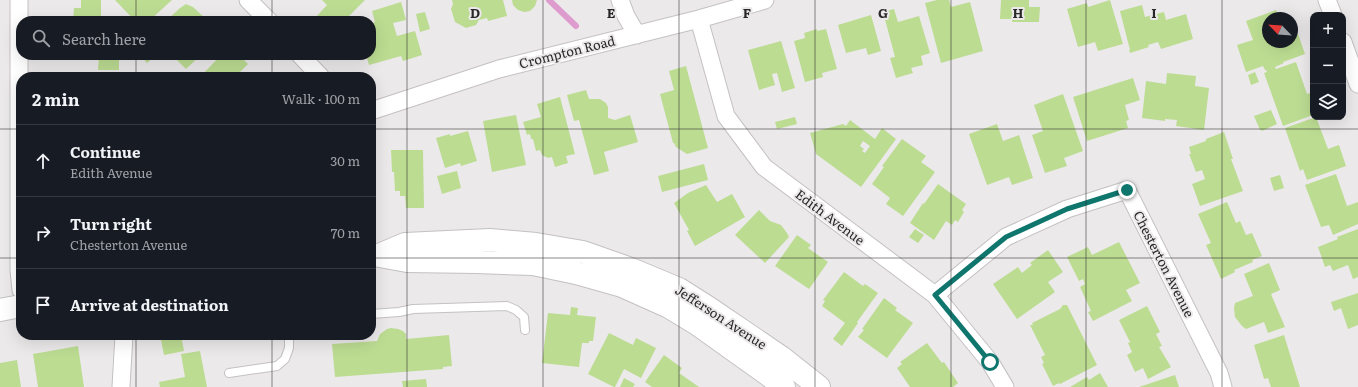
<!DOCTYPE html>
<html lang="en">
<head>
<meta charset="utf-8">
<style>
	:root { --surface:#171b24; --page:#242831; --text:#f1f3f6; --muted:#9ea1a6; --line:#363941 }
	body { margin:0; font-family:Literata,serif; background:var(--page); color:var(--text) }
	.controls { position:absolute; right:12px; top:12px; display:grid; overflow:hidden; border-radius:8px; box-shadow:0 4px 16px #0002 }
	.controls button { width:36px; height:36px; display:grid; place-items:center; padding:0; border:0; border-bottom:1px solid var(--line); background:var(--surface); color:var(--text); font:20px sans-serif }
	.compass { position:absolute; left:1262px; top:12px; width:36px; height:36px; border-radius:50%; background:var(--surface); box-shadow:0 4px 16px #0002; rotate:295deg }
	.stop { position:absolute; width:12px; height:12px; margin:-9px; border:3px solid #0f766e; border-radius:50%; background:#fff }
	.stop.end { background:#0f766e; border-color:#fff; box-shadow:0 1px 4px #0008 }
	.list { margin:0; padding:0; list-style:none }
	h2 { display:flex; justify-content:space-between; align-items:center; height:52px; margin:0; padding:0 16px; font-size:17px }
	h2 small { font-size:13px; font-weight:400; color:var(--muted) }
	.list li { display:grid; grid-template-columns:26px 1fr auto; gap:12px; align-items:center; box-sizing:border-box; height:72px; padding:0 16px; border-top:1px solid var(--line) }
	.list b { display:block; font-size:15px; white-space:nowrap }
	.list p { margin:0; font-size:13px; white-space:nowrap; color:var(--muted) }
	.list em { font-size:13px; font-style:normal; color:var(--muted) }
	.icon { flex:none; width:22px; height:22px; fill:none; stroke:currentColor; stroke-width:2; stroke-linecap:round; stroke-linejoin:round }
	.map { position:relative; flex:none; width:1358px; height:387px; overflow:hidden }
	.search { position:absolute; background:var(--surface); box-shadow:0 4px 16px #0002; left:16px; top:16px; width:360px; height:44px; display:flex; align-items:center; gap:10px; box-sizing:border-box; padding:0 14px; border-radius:16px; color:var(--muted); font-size:15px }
	.panel { position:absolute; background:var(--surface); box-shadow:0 4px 16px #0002; left:16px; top:72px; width:360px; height:268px; border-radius:16px }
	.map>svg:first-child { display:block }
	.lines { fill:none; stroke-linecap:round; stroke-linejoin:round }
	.stream { stroke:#de9bce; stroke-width:6 }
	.building { fill:#bcdc92; fill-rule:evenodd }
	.service-casing { stroke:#c4c1c3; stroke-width:10 }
	.minor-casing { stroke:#c4c1c3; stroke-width:19 }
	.secondary-casing { stroke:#c4c1c3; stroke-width:24 }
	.service { stroke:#fff; stroke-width:8 }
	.minor { stroke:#fff; stroke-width:17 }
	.secondary { stroke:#fff; stroke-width:22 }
	.route { stroke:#0f766e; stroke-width:5 }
	.grid { fill:none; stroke:#292829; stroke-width:1; stroke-opacity:0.55 }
	.labels { text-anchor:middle; stroke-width:4; stroke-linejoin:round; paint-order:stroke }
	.street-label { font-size:13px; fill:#292829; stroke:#ece9eb }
	.grid-label { font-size:13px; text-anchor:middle; font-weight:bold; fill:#292829; stroke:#ece9eb; stroke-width:4; stroke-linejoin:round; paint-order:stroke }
</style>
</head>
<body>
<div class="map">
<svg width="1358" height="387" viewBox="0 0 1358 387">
	<rect width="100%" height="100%" fill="#ece9eb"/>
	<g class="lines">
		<path class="stream" d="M549,0L576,26"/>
	</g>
	<path class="building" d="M81,0H101V21H73L74,8H81Z
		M115,0H172L149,21H135Z
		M322,0H365L344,21H321L316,17L327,5Z
		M452,0H503L507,16L488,21L487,18L479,20L476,25L466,28L455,22L451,9L453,4Z
		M512,0H537L535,6L530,11L524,12L518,10L513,5Z
		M937,0H949L951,7L970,2L983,51L941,63L925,3Z
		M1001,0H1029V7H1040L1039,22H1012V19H1000Z
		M1110,0L1123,44L1098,51L1095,42L1078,47L1067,9L1087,3L1088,7Z
		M401,2L406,20L393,23L397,36L415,31L422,55L403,61L401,56L369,65L366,55H371V24L375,22L372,11Z
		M186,4L193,7L208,21H166L180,8Z
		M1142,5L1145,17L1164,12L1166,20L1186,14L1193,39L1161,49L1158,42L1148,45L1149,47L1130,53L1129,50H1130L1120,11Z
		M894,9L898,22L919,16L930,53L921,56L923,65L911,68L913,73L896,78L890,58L895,57L883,12Z
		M1276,10L1279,18H1268V42H1292V36L1298,34L1305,54L1283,62L1284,63L1275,67L1276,69L1296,62L1307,94L1313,92V115L1283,126L1264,73L1267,72L1266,70H1265L1263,66L1246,72L1237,45L1253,40L1246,21Z
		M425,12L430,29L420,32L416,14Z
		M871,15L881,51L868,55L866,48L846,53L838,25Z
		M817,29V31L826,29L837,69L822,73L823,77L805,82L794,41L805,38L804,33Z
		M781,41L795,88L782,92L777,73L772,74L775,85L759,90L748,50Z
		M140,55H156L147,63Z
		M172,55H201L186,69Z
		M221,55H234L236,57L239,55L248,64L235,77H200Z
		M99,56L119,57V70H98Z
		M686,66L708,148L687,154L676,147L674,143H673L660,94L674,90L669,71Z
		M64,72H90V77H64Z
		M1255,72L1259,82L1251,85L1248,75Z
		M1167,73L1196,76L1195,86L1209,88L1204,130L1176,126L1177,120L1165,119V121L1142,118L1146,81L1166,84Z
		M1133,78L1140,100L1125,105L1129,120L1126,121L1128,128L1087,141L1073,97Z
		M586,90L589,99H600L606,103L608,107V118L615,120L630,115L638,142L604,152L609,171L594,175L579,120L574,121L567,95Z
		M1063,94L1083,151L1064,158L1067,166L1045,173L1032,135L1043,131L1034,105Z
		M560,97L575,154L566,156L568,163L555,167L552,157L548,158L542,155L540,150L536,151L533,139H531L530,134L527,135L523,122L541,117L537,104Z
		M1271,110L1277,124L1262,131L1261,130H1260L1254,116Z
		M516,115L526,165L492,172L483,121Z
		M795,117L797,124L777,129L775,122Z
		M1316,117L1328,149L1339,145L1346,166L1307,180L1303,169L1300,171L1285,128Z
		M850,120L875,139L882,128L896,139L861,187L816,154L810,133L843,124L846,126ZM863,141L870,146L865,153L862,151L864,149L860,146Z
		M997,124L1003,141L1019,135L1033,178L1012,185L1009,177L987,185L969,134Z
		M468,131L477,161L461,166L460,163L445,168L436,138L450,134V136Z
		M1224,132L1233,159H1231L1243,191L1200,206L1192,184L1205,179L1202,170L1196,172L1189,154H1191L1189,147L1206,141V139Z
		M902,139L926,156L921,162L935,172L903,216L886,204L890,198L872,184L884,167L882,166Z
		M391,150H423L424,208H406L405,196H400V191H395L394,172H392Z
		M704,164L708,180L662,192L658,176Z
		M457,171L461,188L442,194L437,176Z
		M1336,174L1347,206L1358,202V224L1333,235L1329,225L1321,227L1305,185Z
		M1280,175L1284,188L1274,191L1270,178Z
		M938,184L966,204L962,210L964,212L958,222L955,220L952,225L946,221L934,240L910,223L923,203L924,204Z
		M706,185L717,202L732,194L745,217L695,246L687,231L689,230L674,203L688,193Z
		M1227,202L1236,223L1240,221L1246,235L1252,233L1262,256L1252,260L1253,262L1234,270L1235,272L1221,279L1206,245L1211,243L1198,214Z
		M759,210L770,221L781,225L787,233L789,237L765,263L735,235Z
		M915,229L924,235L918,243L909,237Z
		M1358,229V277L1353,279L1348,265L1333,271L1330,265L1325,267L1318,247L1338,239L1337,237Z
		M797,235L811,245L808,248L828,262L809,289L775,266Z
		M1119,242L1140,283L1126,290L1132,301L1093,321L1088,312L1091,311L1080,287L1085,284L1083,279L1079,281L1067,257L1088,247L1092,255Z
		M1048,250L1063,272L1048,282L1055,292L1017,319L993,284L1018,267L1022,273L1032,265L1030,263Z
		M1269,263L1280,290L1271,294L1285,327L1268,333L1264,322L1246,329L1242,326L1235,317L1234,308L1235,303L1253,296L1244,274Z
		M844,272L863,286L865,284L878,293L857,322L858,323L842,346L833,339L845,323L822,306L825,301L823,300Z
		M1358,293V325L1348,329L1341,308L1334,311L1331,302Z
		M884,298L897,308L895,310L913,323L887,358L858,337L864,330L862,329Z
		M1063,305H1067L1097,365L1060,384L1059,383L1053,386L1042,364L1044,363L1041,357L1045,355L1030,325H1033L1032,323L1060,309Z
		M1147,306L1160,332L1156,334L1162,346L1159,347L1171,367L1148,379L1143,368L1135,372L1127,355L1132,352L1128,343L1130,342L1119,320Z
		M571,307L578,308L577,315L596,317L593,341H589V343H582L579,367L542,363L548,313L570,315Z
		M391,328L398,329L403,331L406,334V339L449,335L452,366L443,367V369L335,377L332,344L377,341L380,334L387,329Z
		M609,333L633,345L636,338L656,348L641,378L624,369L615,387H614L588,374Z
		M160,335H181L184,351L164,355Z
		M1284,335L1300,387H1271L1268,378L1264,379L1254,345Z
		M927,343L942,363L944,362L958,383L953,387H910L897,368L902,364L900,362Z
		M78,346L84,387H38L33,354Z
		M200,351L207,387H160L159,382L185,377L181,354Z
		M664,355L682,368L679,373L699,387H652L645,382Z
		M17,360L21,387H0V363Z
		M1100,373L1108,387H1070L1087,377L1089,380Z
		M1175,375L1179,387H1139Z
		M624,378L635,384L633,387H620Z
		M426,379L427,387H403L402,381Z"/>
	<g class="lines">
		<defs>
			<path id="service" d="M371,314L399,312L413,309L507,306L516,310L524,317L525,330
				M229,373L277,366L285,359L289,348V335"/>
			<path id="minor" d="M19,0V270L21,290
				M248,0L269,21
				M620,0L626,16L637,35
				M1327,0L1333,15
				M699,19L726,116L764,167L935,295L990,362L1005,387
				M1343,42L1358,84
				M300,55L321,77
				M371,111L499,69L699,19L765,0
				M935,295L1006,237L1067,209L1127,190L1219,373L1223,387
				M121,387L124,335"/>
			<path id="secondary" d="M374,255L407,261L476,262L533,264L576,273L622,286L669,307L697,324L767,374L784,387
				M379,255L405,244L490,240L536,244L583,252L631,269L679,289L709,308L781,357L819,387
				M0,310L21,306"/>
		</defs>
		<use href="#service" class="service-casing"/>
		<use href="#minor" class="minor-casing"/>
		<use href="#secondary" class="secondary-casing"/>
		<use href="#service" class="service"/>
		<use href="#minor" class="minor"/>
		<use href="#secondary" class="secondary"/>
	</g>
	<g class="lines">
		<path class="route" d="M990,362L935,295L1006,237L1067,209L1127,190"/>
	</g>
	<path class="grid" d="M136,0V21M272,0V21M407,0V387M543,0V387M679,0V387M815,0V387M951,0V387M1086,0V387M1222,0V387M136,55V77M272,55V77M0,129H21M371,129H1358M0,258H21M371,258H1358M136,335V387M272,335V387"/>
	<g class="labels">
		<g class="street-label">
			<text transform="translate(567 52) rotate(-14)" y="5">Crompton Road</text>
			<text transform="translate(830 217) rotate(37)" y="5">Edith Avenue</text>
			<text transform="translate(1164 264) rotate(63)" y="5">Chesterton Avenue</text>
			<text transform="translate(721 317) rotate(33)" y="5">Jefferson Avenue</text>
		</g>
	</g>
	<g class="grid-label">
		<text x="475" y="18">D</text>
		<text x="611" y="18">E</text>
		<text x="747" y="18">F</text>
		<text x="883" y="18">G</text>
		<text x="1018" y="18">H</text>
		<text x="1154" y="18">I</text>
	</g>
</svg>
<div class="controls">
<button>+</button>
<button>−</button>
<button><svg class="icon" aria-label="layers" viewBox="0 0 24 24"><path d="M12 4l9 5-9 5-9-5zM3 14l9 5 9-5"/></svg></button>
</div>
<svg class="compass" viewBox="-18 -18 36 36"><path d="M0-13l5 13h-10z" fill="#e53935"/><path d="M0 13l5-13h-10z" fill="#9ea1a6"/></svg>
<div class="stop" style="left:990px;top:362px"></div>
<div class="stop end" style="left:1127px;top:190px"></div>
<div class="search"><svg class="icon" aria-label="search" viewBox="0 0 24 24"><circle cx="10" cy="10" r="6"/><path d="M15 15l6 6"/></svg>Search here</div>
<section class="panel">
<h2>2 min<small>Walk · 100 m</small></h2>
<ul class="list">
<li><svg class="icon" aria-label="ahead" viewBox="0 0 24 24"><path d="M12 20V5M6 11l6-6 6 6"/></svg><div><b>Continue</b><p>Edith Avenue</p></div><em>30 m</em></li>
<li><svg class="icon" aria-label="right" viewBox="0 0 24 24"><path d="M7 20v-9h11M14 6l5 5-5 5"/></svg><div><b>Turn right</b><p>Chesterton Avenue</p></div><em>70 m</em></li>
<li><svg class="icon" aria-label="arrive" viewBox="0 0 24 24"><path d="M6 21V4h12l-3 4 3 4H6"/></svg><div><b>Arrive at destination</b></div></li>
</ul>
</section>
</div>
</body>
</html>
